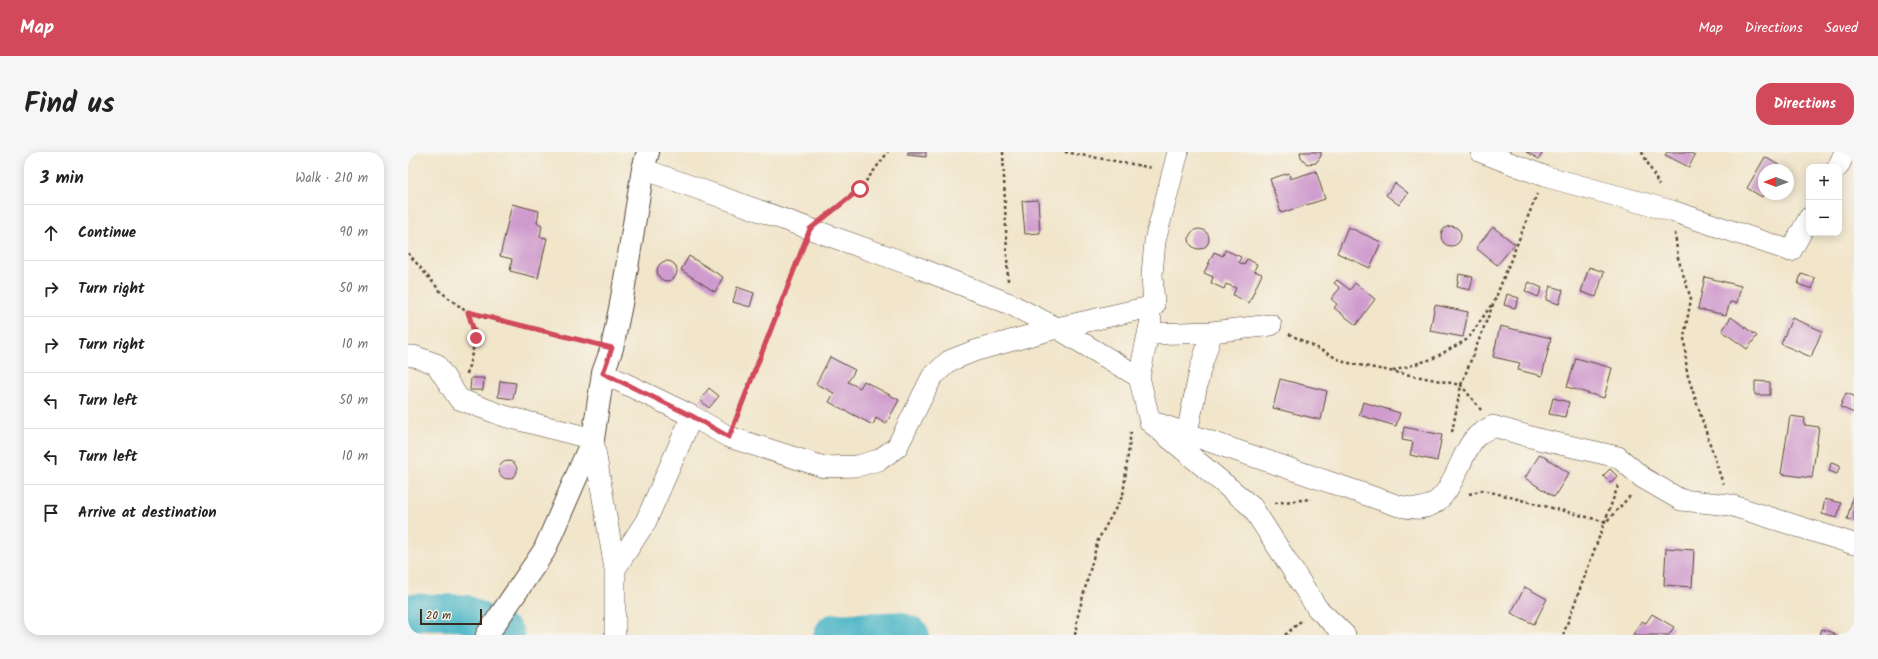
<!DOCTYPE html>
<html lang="en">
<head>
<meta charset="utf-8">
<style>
	:root { --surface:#fff; --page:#f6f6f6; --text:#222; --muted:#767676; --line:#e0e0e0; --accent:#d1495b }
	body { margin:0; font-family:Kalam,sans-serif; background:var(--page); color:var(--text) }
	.controls { position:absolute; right:12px; top:12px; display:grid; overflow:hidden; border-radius:8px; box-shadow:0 2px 10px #0003 }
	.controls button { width:36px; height:36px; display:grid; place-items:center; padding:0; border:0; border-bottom:1px solid var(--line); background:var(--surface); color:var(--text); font:20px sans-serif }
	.compass { position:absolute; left:1350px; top:12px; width:36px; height:36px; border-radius:50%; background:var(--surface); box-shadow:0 2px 10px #0003; rotate:270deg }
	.scale { position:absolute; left:12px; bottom:10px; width:62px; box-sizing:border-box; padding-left:4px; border:2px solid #3b2a1e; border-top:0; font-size:11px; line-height:14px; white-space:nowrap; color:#3b2a1e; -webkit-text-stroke:3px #f7f3e8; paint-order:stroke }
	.stop { position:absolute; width:12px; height:12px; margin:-9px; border:3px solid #d1495b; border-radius:50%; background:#fff }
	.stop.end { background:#d1495b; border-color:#fff; box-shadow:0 1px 4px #0008 }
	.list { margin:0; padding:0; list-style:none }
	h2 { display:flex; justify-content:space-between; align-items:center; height:52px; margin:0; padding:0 16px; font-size:17px }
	h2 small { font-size:13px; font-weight:400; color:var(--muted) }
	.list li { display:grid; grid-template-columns:26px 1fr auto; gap:12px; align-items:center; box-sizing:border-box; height:56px; padding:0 16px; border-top:1px solid var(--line) }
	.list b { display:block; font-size:15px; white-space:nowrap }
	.list em { font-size:13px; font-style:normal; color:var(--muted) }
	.icon { flex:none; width:22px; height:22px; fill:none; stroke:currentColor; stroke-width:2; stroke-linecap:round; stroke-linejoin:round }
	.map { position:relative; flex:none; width:1446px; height:483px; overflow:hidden; border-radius:16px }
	header { display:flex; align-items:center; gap:24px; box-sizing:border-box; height:56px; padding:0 20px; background:var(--accent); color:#fff }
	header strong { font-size:19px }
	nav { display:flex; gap:22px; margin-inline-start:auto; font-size:14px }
	.intro { display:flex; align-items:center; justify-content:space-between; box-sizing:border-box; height:96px; padding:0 24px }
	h1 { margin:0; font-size:28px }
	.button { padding:10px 18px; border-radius:16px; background:var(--accent); color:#fff; font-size:14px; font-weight:700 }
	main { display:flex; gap:24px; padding:0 24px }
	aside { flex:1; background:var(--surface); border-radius:16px; box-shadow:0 2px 10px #0003 }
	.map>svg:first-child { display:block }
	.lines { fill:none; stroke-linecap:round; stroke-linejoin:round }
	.river { stroke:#4bb6c7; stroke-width:37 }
	.building { fill:#cf9bce }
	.minor-casing { stroke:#564638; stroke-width:22 }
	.tertiary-casing { stroke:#564638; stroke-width:24 }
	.path { stroke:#564638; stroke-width:2.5; stroke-dasharray:3 3; stroke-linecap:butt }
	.minor { stroke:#fff; stroke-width:21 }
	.tertiary { stroke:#fff; stroke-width:22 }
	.route { stroke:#d1495b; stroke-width:5 }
</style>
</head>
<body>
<header>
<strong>Map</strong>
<nav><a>Map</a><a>Directions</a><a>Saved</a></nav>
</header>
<div class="intro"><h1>Find us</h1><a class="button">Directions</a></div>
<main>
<aside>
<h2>3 min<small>Walk · 210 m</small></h2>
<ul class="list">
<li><svg class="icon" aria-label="ahead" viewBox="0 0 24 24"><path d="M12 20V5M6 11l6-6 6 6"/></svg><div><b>Continue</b></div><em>90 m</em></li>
<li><svg class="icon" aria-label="right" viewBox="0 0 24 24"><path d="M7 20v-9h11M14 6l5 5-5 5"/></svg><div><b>Turn right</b></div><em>50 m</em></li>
<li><svg class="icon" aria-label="right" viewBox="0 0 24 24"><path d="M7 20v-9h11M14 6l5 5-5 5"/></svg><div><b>Turn right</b></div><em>10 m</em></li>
<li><svg class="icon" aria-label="left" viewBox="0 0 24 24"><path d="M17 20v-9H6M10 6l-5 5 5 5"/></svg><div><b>Turn left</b></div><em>50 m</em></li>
<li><svg class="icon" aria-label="left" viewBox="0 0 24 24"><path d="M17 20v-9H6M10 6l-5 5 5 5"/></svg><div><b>Turn left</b></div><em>10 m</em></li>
<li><svg class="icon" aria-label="arrive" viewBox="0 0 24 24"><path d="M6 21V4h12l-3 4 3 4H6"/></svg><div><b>Arrive at destination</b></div></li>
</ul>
</aside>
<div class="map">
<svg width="1446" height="483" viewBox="0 0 1446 483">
	<rect width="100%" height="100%" fill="#f7f3e8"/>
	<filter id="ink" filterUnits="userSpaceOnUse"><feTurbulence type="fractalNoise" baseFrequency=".025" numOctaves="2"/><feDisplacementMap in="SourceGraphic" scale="8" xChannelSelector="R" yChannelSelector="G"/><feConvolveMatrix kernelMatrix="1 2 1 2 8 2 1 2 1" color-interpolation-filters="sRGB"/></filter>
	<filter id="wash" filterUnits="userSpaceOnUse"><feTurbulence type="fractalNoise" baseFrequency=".012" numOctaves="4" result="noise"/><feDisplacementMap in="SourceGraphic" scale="16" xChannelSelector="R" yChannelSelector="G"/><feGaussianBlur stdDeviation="0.9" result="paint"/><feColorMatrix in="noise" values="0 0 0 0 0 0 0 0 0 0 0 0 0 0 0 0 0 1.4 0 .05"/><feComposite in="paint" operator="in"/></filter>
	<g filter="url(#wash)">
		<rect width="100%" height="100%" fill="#f1e5ca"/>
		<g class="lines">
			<path class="river" d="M0,460L56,461L98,483
				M424,483L426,480L490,478L503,483"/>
		</g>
		<g id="blocks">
			<path class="building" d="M500,0H518V5L500,3Z
				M892,0H913V4L908,11L899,12L893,5Z
				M1118,0H1135L1131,7Z
				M1259,0H1281L1287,3L1281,15L1257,3Z
				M1357,5L1372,14L1370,18H1356V41L1354,45L1339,36Z
				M908,19L917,47L873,61L862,27L881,21L882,27Z
				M987,31L1000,41L991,53L978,43Z
				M630,48L632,81L617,82L614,49Z
				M104,52L131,59L129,71L134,73L132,85L139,86L130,126L102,119L104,107L92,104Z
				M1033 84a10 10 0 1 1 20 0a10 10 0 1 1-20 0Z
				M940,75L973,90L962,116L929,101Z
				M1085,75L1107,92L1089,113L1068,96Z
				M781 87a10 10 0 1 1 20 0a10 10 0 1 1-20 0Z
				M817,98L833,105L831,110L836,113L839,107L849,112L846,119L854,122L841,151L825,143L828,136L818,132L816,137L803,131L805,125L796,121L806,100L815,104Z
				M281,104L315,125L307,140L273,118Z
				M249 119a10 10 0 1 1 20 0a10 10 0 1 1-20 0Z
				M1181,115L1196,120L1188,145L1173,140Z
				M1051,122L1065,125L1062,138L1049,135Z
				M1393,122L1407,126L1404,137L1390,132Z
				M1297,125L1333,134L1329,151L1322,150L1318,163L1290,157Z
				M929,128L942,138L947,131L967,147L948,173L926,156L929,152L923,147L932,136L926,131Z
				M1121,130L1134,136L1130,145L1117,139Z
				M1142,134L1155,138L1151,152L1138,148Z
				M329,135L346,141L342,155L325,150Z
				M1099,142L1111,146L1107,156L1096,153Z
				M1027,153L1060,160L1055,185L1022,179Z
				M1323,165L1349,184L1339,197L1314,179Z
				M1384,166L1414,179L1403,205L1373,192Z
				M1092,174L1143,186L1134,224L1110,218L1112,211L1085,205Z
				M422,205L447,218L440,230L452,236L456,229L491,248L478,272L468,266L465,273L421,250L426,241L408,232Z
				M1168,206L1204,216L1196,246L1159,235Z
				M63,226H76L75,238H62Z
				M872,227L919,239L913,268L865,256Z
				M92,229L108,231L105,247L90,245Z
				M1347,229L1362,230V243H1347Z
				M301,236L311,244L301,256L292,248Z
				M1438,241L1446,244V261L1432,255Z
				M1145,246L1161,250L1157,265L1141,262Z
				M955,250L992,261L988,274L951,263Z
				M1382,264L1397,266L1396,273L1411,275L1404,326L1373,322Z
				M996,275L1034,283L1029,309L1002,303L1005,290L994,288Z
				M1132,302L1161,321L1146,345L1117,326Z
				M91 318a9 9 0 1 1 18 0a9 9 0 1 1-18 0Z
				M1423,311L1432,314L1429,322L1421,319Z
				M1202,317L1209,324L1202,331L1195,324Z
				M1445,344H1446V369L1439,367Z
				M1417,347L1433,351L1429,366L1414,362Z
				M1258,396L1286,398L1284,435L1256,433Z
				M1117,435L1139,447L1126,472L1103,461Z
				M1244,462L1266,475L1261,483H1225L1233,469L1238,471Z
				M1414,477L1430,483H1412Z"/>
		</g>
	</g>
	<g filter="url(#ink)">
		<use href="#blocks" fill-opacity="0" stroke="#564638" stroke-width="1"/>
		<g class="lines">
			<defs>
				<path id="minor" d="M1073,0L1136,24L1264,59L1383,99L1401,66
					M1430,15L1437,0
					M235,17L506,114L602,152L649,176L731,225L742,270L844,355L909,456L937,483
					M741,182L804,180L863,173
					M0,204H6L28,212L51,247L96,264L185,287L207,417V483
					M195,221L284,264L321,285L416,315L449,314L471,308L489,295L524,225L541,209L566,199L649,176L746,154L744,122L747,89L770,0
					M731,225L743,168
					M751,272L991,354C998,355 1005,357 1012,356C1045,354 1050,302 1069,284C1073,280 1080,277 1085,274L1130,287L1210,305L1235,326L1273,348L1322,353L1446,392
					M779,281L792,218L804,180
					M207,417L238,369L284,264"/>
				<path id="tertiary" d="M79,483L136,399L185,287L195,221L204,196L213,152L235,17L240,0"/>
			</defs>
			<use href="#minor" class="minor-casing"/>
			<use href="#tertiary" class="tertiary-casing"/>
			<path class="path" d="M595,0L600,129
				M657,0L745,16
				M1234,0L1251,33
				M422,61L452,37L480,0
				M1267,81L1270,106L1283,147L1276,185L1279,221L1315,332
				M0,101L33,140L60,161L184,191
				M881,182L936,210L1053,233L1073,258
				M985,219L1024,207L1060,187L1084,152
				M59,222L68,185L60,161
				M329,265L394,97
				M1044,280L1053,233L1129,42
				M1061,342L1075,338L1198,370L1223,343
				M867,351L903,347
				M667,483L670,463L690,388L715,343L723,279
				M877,483L893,469
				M1155,483L1210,334H1212"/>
			<use href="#minor" class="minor"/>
			<use href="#tertiary" class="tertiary"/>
		</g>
	</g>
	<g class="lines" filter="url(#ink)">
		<path class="route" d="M68,186L60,160L204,196L195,221L284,264L321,285L402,77L452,37"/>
	</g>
</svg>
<div class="controls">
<button>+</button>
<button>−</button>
</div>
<svg class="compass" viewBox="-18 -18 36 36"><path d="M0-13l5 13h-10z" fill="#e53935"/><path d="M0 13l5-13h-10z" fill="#767676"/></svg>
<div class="scale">20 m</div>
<div class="stop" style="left:452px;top:37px"></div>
<div class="stop end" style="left:68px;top:186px"></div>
</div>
</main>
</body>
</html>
